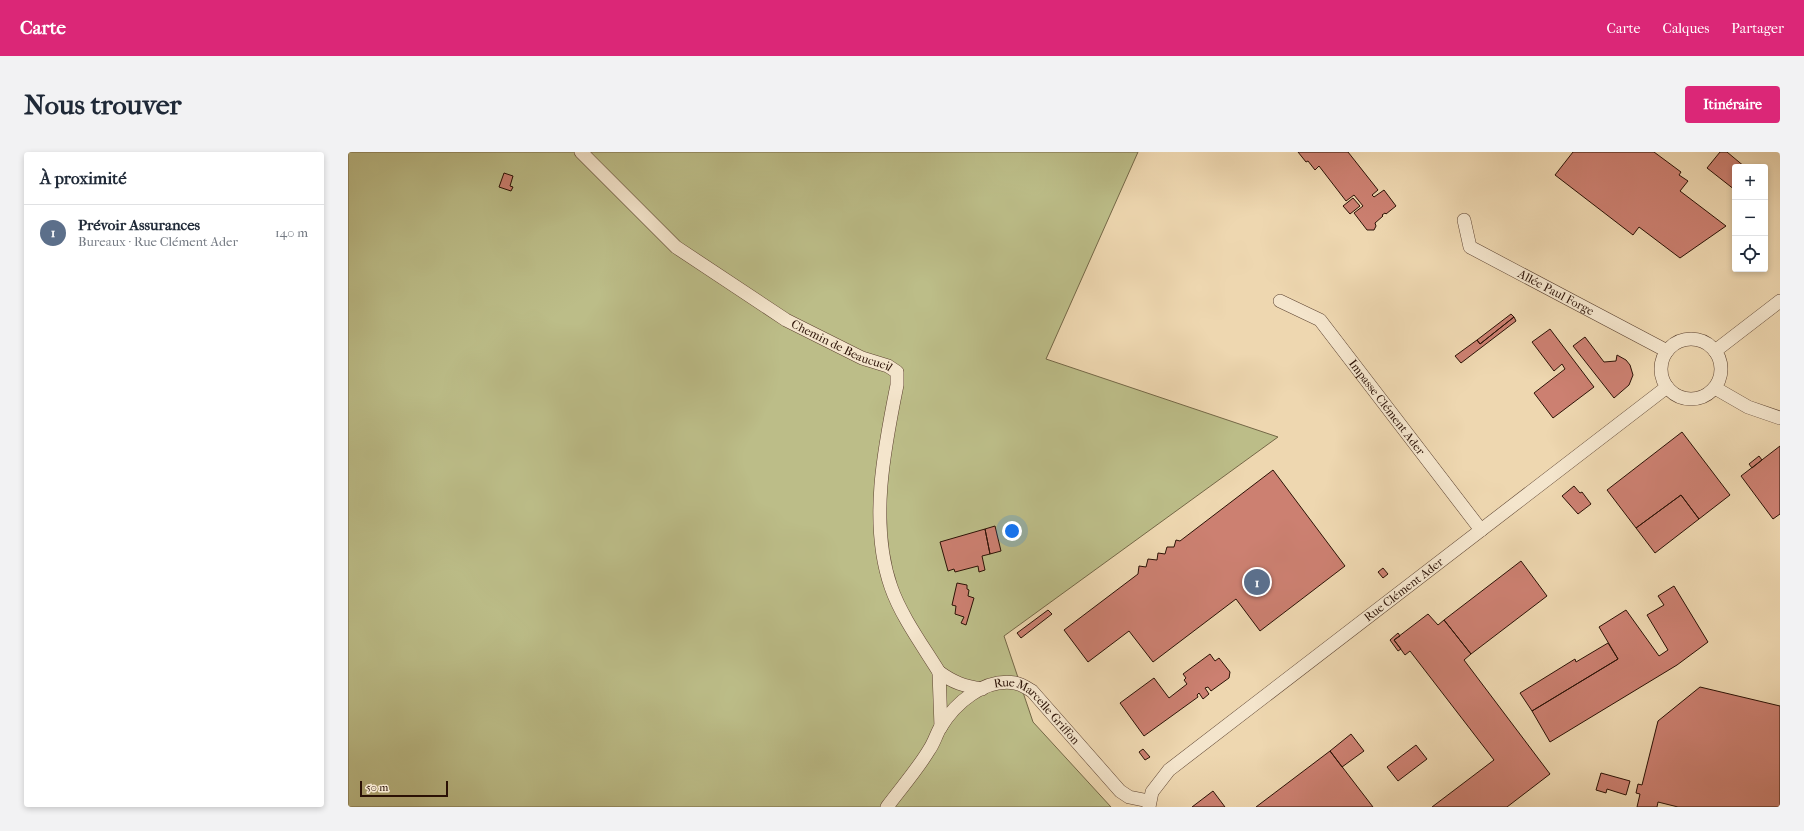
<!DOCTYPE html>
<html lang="fr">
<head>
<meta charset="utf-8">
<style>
	:root { --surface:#fff; --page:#f2f2f3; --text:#1f2937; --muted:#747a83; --line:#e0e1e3; --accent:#db2777 }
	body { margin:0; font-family:"IM FELL French Canon",serif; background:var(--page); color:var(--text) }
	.controls { position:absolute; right:12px; top:12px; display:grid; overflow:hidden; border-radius:4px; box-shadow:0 2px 6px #0003 }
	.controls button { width:36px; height:36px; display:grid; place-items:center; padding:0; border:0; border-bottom:1px solid var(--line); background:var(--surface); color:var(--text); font:20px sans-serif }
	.scale { position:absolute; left:12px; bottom:10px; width:88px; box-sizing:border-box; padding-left:4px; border:2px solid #2b1105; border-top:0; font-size:11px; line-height:14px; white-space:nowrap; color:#2b1105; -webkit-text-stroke:3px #f4e5cc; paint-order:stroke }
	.you { position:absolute; left:664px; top:379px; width:14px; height:14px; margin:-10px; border:3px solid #fff; border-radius:50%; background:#1a73e8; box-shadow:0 0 0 6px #1a73e833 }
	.badge { display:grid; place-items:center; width:26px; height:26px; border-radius:50%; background:var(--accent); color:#fff; font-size:13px; font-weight:700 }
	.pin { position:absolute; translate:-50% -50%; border:2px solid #fff; box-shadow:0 1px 4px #0006 }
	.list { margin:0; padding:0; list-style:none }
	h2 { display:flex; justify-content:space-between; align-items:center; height:52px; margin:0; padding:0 16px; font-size:17px }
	h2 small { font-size:13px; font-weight:400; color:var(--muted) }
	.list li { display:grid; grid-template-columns:26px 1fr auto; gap:12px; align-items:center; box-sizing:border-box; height:56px; padding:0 16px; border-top:1px solid var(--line) }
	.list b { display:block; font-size:15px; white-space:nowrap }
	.list p { margin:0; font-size:13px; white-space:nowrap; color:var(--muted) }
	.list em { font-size:13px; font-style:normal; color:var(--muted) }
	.icon { flex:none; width:22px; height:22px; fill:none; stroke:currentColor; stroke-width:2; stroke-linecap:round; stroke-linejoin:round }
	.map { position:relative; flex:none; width:1432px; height:655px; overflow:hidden; border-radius:4px }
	header { display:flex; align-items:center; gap:24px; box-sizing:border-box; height:56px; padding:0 20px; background:var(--accent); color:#fff }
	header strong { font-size:19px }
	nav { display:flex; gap:22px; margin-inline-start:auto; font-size:14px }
	.intro { display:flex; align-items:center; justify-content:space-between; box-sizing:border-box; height:96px; padding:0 24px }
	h1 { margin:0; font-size:28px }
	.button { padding:10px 18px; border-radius:4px; background:var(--accent); color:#fff; font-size:14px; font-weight:700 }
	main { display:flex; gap:24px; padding:0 24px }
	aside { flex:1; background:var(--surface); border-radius:4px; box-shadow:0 2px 6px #0003 }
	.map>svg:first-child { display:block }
	.green { fill:#bcbd88; stroke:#746746 }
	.building { fill:#cc8071; stroke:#2b1105 }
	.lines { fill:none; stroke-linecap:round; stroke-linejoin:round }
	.minor-casing { stroke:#5c4230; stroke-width:14 }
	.minor { stroke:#f4e5cc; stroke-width:13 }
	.labels { text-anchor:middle; stroke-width:3.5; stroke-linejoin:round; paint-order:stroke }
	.street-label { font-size:12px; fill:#2b1105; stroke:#f4e5cc }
</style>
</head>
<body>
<header>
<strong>Carte</strong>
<nav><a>Carte</a><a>Calques</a><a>Partager</a></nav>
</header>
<div class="intro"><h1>Nous trouver</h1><a class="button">Itinéraire</a></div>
<main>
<aside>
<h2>À proximité<small></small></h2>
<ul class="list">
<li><span class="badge" style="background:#5c6f8a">1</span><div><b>Prévoir Assurances</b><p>Bureaux · Rue Clément Ader</p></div><em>140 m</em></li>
</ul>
</aside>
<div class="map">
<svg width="1432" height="655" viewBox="0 0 1432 655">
	<rect width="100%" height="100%" fill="#eed7b0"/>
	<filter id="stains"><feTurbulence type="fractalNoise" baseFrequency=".005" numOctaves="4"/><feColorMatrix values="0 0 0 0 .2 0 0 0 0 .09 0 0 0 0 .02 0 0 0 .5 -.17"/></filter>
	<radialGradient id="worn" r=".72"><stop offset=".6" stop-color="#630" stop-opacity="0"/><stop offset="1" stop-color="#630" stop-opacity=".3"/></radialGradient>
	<path class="green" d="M0,0H790L698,207L930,285L656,484L685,570L763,655H0Z"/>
	<path class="building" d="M950,0H1000L1030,38L1024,43L1026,45L1036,38L1048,54L1038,62L1037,61L1034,63L1035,64L1027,71L1028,74L1026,78H1019L1006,61L1015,54L1006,43L998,49L971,14L967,18L960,9L958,10Z
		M1225,0H1306L1333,20L1331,23L1340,29L1332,39L1378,74L1332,106L1291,75L1285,83L1207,23Z
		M1372,0H1379L1397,15H1387V38L1359,16Z
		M156,21L165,24L162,34L165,35L163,39L151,35Z
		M1005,46L1012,54L1002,62L995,54Z
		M1163,162L1166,165L1132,192L1129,188Z
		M1166,165L1168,169L1113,211L1107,204L1129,188L1132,192Z
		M1202,177L1246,235L1205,266L1186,241L1217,217L1214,212L1206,219L1184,190Z
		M1237,185L1256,210L1268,209L1269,203L1278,208L1282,213L1285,223L1281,233L1266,246L1225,194Z
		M1334,280L1382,343L1351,367L1333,343L1288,376L1259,338Z
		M1432,294V362L1425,367L1393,324Z
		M1411,304L1414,308L1404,316L1401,312Z
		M925,318L997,414L912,479L888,447L805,510L781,479L740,510L716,478L790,422L791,414L798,415L800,407L809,408L810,401L817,402L819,395H826L828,388L832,389Z
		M1226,334L1232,341L1234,340L1243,352L1230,362L1214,344Z
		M1333,343L1351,367L1307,401L1288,376Z
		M647,374L653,399L642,402L637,377Z
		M637,377L642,402L634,404L637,418L631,420L630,414L607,420L606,417L600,419L592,390Z
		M1173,409L1199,444L1123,502L1096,468Z
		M1035,416L1040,422L1035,426L1030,420Z
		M609,431L619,433V437L621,438L620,444L626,446L618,473L613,471L616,465L607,462L608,454L604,453Z
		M1326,434L1360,490L1329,513L1202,590L1184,559L1270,507L1251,475L1278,458L1311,504L1320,498L1299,463L1316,453L1310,444Z
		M700,458L704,462L673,486L669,481Z
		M1080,462L1090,473L1096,468L1123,502L1116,508L1202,622L1159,655H1084L1146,608L1062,499L1057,503L1046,488Z
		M1050,481L1052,484L1046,488L1053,497L1050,499L1042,488Z
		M1260,491L1270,507L1184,559L1172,541L1227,507L1228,510Z
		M862,502L867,509L871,506L882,520L881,526L863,539L860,535L857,536L861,542L855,547L851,541L849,543L850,545L796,584L772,551L806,526L821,546L839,532L836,528L838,526L835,522Z
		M1352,535L1432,554V655H1330L1310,650L1309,655H1289L1292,642L1288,641L1290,632L1294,633L1310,569Z
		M1003,582L1016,599L994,615L982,599Z
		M1068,593L1079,607L1050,629L1039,615Z
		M795,597L802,605L797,608L791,600Z
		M982,599L1025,655H908Z
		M1253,621L1282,629L1278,643L1259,637L1258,641L1248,638Z
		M865,639L877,655H844Z"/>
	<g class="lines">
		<defs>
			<g id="minor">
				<path id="s1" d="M233,0L328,95L438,168L514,206L540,214L549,220V233C536,297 521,372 543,435C553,464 575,494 591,520"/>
				<path id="s2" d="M1116,68L1122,95L1319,199"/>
				<path id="s3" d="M932,149L972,168L1133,378"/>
				<circle cx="1343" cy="217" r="30"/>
				<path d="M1367,199L1432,149"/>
				<path d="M1367,236L1400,255L1432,266"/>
				<path d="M593,575L591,520C606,531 616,534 634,537"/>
				<path id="s4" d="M539,655C553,636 569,618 581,598C586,591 588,583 592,576C607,551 636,526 667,531C673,532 679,536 684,539L772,639L781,645L801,649"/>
				<path id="s5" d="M801,655L804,640L821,618L1319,235"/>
			</g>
		</defs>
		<use href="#minor" class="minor-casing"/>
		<use href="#minor" class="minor"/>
	</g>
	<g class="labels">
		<g class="street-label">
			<text dy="4" stroke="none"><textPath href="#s2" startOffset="125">Allée Paul Forge</textPath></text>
			<text dy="4" stroke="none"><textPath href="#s1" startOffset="328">Chemin de Beaucueil</textPath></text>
			<text dy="4" stroke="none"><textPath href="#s3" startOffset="154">Impasse Clément Ader</textPath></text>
			<text dy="4" stroke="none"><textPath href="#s5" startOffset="339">Rue Clément Ader</textPath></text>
			<text dy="4" stroke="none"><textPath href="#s4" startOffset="221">Rue Marcelle Griffon</textPath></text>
		</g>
	</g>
	<rect width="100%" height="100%" filter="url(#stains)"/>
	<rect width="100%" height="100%" fill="url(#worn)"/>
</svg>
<div class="controls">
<button>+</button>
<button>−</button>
<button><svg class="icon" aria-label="locate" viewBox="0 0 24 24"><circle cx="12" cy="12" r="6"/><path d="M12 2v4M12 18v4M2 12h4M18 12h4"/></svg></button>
</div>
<div class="scale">50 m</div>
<div class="you"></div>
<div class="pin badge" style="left:909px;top:430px;background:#5c6f8a">1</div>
</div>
</main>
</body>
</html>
